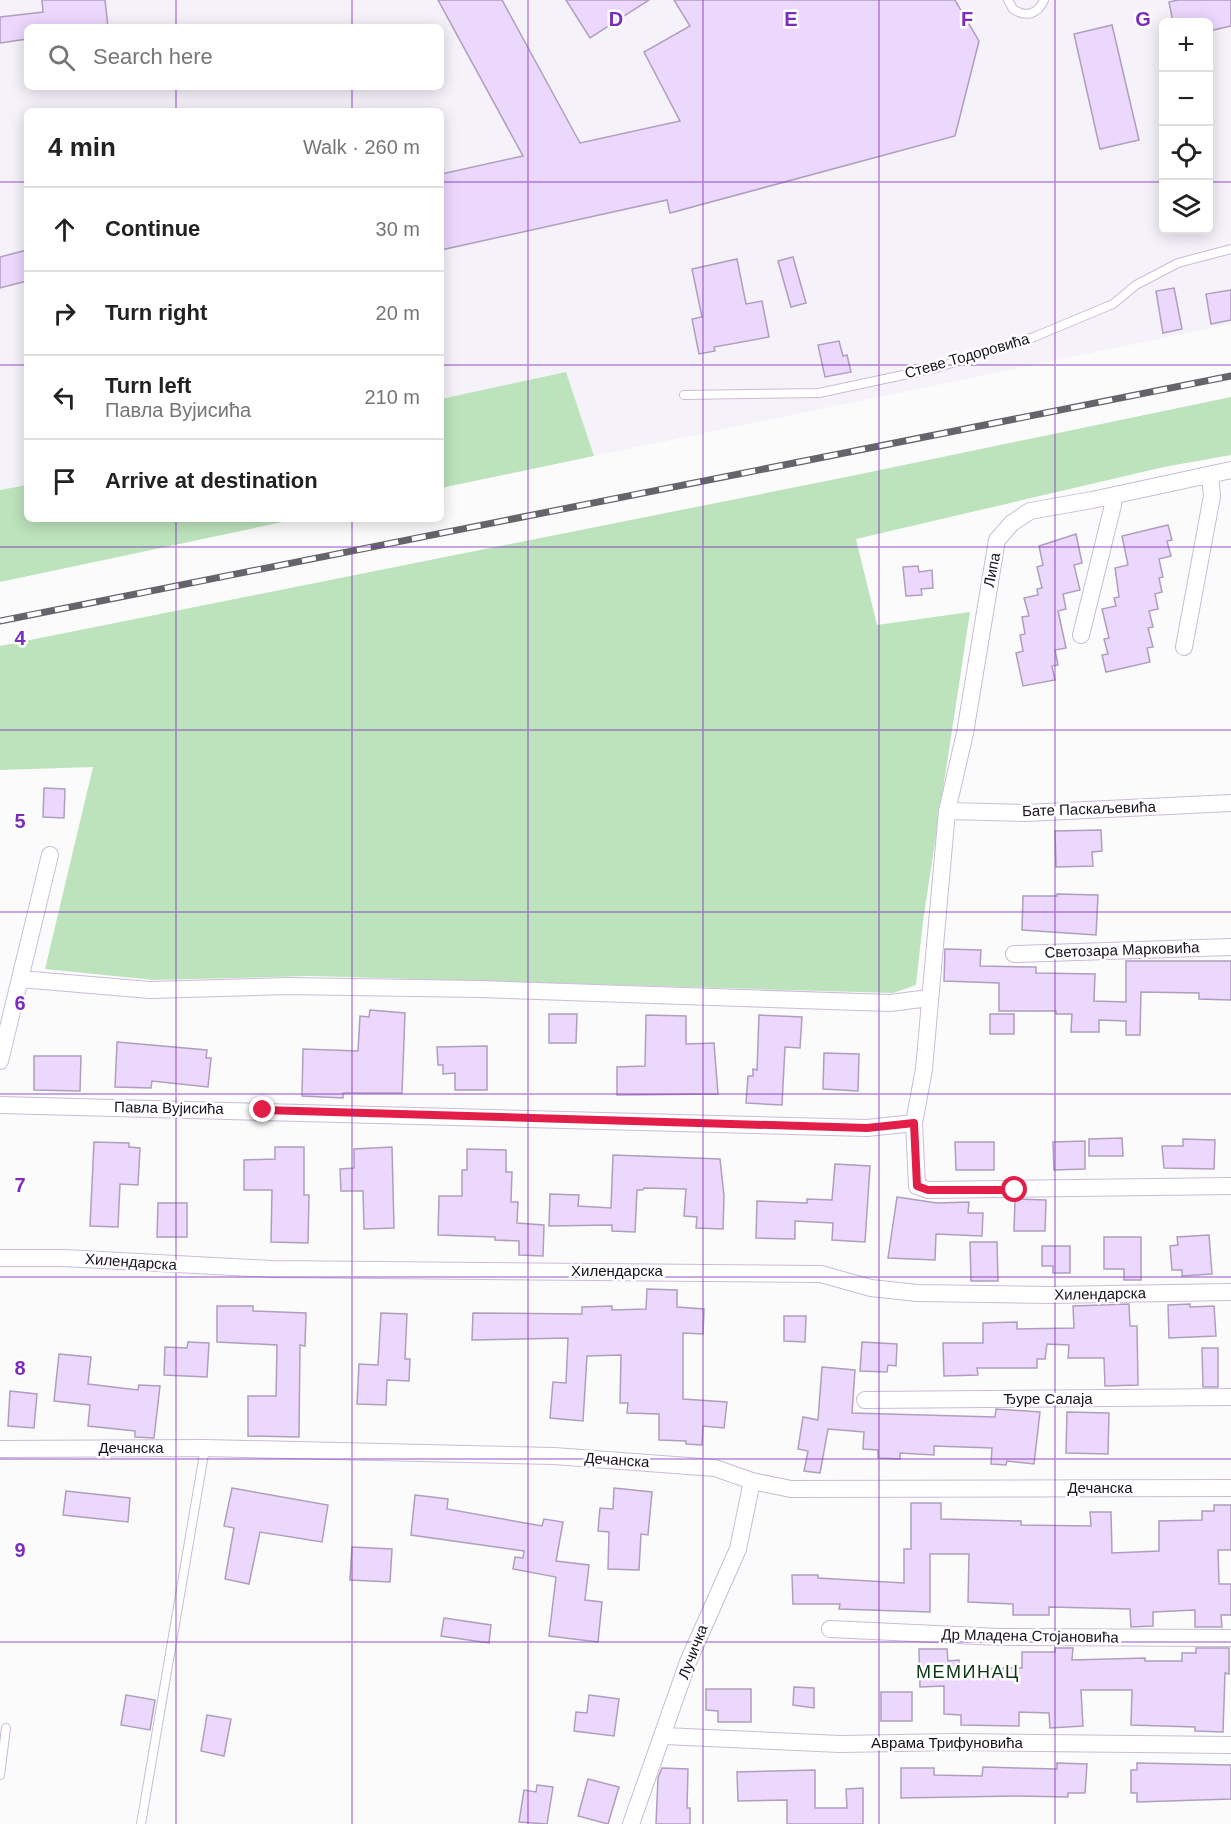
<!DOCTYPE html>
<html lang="en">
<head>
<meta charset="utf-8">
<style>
	:root { --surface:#fff; --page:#f2f2f2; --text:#222; --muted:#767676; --line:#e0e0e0 }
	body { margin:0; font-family:Arial,sans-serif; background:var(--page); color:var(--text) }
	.controls { position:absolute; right:18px; top:18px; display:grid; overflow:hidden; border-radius:9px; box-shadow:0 3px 15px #0003 }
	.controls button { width:54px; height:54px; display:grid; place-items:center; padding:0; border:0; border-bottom:2px solid var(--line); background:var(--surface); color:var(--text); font:30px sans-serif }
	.stop { position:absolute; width:18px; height:18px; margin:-14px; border:4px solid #e11d48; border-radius:50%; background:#fff }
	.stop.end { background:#e11d48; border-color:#fff; box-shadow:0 2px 6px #0008 }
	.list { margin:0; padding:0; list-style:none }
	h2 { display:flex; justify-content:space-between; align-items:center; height:78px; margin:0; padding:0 24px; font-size:26px }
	h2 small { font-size:20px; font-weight:400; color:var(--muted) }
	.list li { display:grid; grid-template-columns:39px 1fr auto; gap:18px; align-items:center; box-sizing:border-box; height:84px; padding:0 24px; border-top:2px solid var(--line) }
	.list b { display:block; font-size:22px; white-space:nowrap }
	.list p { margin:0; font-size:20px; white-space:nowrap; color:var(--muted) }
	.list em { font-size:20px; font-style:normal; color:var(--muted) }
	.icon { flex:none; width:33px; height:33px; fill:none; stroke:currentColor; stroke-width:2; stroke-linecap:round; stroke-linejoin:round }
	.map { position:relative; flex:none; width:1231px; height:1824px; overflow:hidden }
	.search { position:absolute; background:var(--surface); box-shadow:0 3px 15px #0003; left:24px; top:24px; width:420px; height:66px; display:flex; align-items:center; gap:15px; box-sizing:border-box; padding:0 21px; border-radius:9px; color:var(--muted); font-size:22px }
	.panel { position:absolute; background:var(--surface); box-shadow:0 3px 15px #0003; left:24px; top:108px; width:420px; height:414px; border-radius:9px }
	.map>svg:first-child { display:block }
	.built { fill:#f6f2fa; fill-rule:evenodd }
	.green { fill:#bce3bc }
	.building { fill:#ecd7fd; stroke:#af9fbd; stroke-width:1.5 }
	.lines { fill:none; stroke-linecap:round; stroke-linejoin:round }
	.lane-casing { stroke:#cbbbd9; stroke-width:10 }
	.street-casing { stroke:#cbbbd9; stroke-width:18 }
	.lane { stroke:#fff; stroke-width:8 }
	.street { stroke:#fff; stroke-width:16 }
	.rail-casing { stroke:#66636a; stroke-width:7 }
	.rail { stroke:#fff; stroke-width:4.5; stroke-dasharray:14; stroke-linecap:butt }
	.route { stroke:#e11d48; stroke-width:8 }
	.grid { fill:none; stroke:#7b2cbf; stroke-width:1.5; stroke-opacity:0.55 }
	.labels { text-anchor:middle; stroke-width:5; stroke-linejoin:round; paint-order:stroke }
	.street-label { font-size:15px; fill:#18121d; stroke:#fff }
	.quarter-label { font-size:18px; letter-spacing:1.5px; fill:#0c3811; stroke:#fff }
	.grid-label { font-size:20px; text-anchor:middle; font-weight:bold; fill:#7b2cbf; stroke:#fff; stroke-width:5; stroke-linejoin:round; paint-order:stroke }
</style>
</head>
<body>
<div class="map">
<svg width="1231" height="1824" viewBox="0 0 1231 1824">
	<rect width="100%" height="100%" fill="#fbfbfb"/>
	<path class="built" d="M0,0H1231V324L594,456L566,373L441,399V111H27V485L0,490ZM1164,22H1208V230H1164ZM27,27H441V87H27Z"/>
	<path class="green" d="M566,372L594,456L441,488V399Z
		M1231,397V455L1164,467L856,539L877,625L970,612L923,921L916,985L893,993L310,976L154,980L45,969L93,767L0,770V646L851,476Z
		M27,485V519H297L0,582V490Z"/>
	<path class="building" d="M42,0H105L108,27H27V39L0,43V17L43,12Z
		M438,0H502L580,143L680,121L644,52L690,26L674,0H955L979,41L955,136L670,213L667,200L441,250V174L523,156Z
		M566,0H649L590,38Z
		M1178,0H1231V26L1209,31V22H1173L1169,2Z
		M1112,25L1139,140L1100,149L1074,34Z
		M27,250V281L0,288V257Z
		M793,257L806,303L791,307L778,261Z
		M737,259L746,304L762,301L769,337L714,347L715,351L699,354L692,319L702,317L692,269Z
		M1174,288L1182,329L1163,333L1156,291Z
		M1231,290V320L1211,324L1206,294Z
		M839,341L843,356L847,355L851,372L825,377L818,345Z
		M1168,525L1172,540L1167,541L1171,556L1159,559L1163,577L1159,578L1162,592L1155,594L1158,609L1149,611L1153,627L1148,628L1153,647L1147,648L1150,662L1106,672L1102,655L1108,654L1104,639L1109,638L1102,609L1116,606L1114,598L1119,597L1115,568L1128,565L1122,536Z
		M1076,534L1082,563L1074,565L1080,590L1063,594L1066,609L1058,611L1066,648L1055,650L1058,665L1052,666L1055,680L1023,686L1016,653L1023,651L1020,635L1025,634L1022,617L1029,616L1024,598L1038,595L1037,589L1042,588L1037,567L1043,565L1039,546Z
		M918,566L919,572L932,570L933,588L921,589L922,595L906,596L903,567Z
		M44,788L65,789L64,818L43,817Z
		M1101,830L1102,851L1092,852L1093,866L1056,867L1055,831Z
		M1057,894L1098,895L1096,935L1022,930L1023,896H1057Z
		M945,949L981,950L980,966L1036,967V973L1095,974L1094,1001L1126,1002V961H1231V1000L1199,999V993L1141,992L1140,1035H1126V1021L1099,1020V1032H1071L1072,1014H1056V1011H999V983L944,981Z
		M370,1010L405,1013L402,1093H343V1098L302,1096L303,1049L358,1051L360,1016L369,1017Z
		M549,1014H577L576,1043H549Z
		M990,1014H1014V1034H990Z
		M646,1015L686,1016V1044L714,1043L718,1094L617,1095V1067L645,1066Z
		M759,1015L802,1017L800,1048L785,1047L782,1105L746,1103L748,1076H753V1069L757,1070Z
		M117,1042L207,1050L206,1058H211L208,1087L152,1081L151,1088L115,1087Z
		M487,1046V1090H455V1073L443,1074V1065H438L437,1047Z
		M824,1053L859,1054L858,1091L823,1089Z
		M34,1056H81L80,1091L34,1090Z
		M1122,1138L1123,1156H1089V1139Z
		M1183,1139L1215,1140L1214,1169L1164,1168L1162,1146H1183Z
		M1085,1141V1169L1054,1170L1053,1142Z
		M94,1142L129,1143V1147L140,1148L138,1185L120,1184L118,1227L90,1226Z
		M955,1142H994V1170H956Z
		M275,1147H304V1195H309L308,1243L271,1242L272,1190H244V1160L275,1159Z
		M392,1147L394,1228L364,1229L363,1191H341L340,1169L354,1168V1149Z
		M467,1149L506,1150V1172H512L511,1202H518L517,1223L544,1225L543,1256L519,1255V1241L495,1240V1237L438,1235L439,1196H462V1170H467Z
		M613,1155L720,1159L724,1196L723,1229L696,1228L697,1217L684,1216L686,1189L644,1188L643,1190H637L635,1232L612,1231V1225L549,1226L550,1194L579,1195L578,1206L611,1208Z
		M835,1164L870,1166L865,1242L832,1240L833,1223L795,1221V1239L756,1238L757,1201L807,1203V1199L832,1200Z
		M897,1197L937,1203L969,1202L968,1213H983L982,1236L936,1234L935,1260L888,1258Z
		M1015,1199L1046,1200L1045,1231H1014Z
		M158,1203H187V1237H157Z
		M1209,1235L1212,1274L1182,1276V1270H1172L1170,1246L1178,1245L1177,1237Z
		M1104,1237H1141V1280H1124V1269H1104Z
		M970,1242H997L998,1281H971Z
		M1042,1246H1070V1273H1053V1266H1042Z
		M647,1289L677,1290V1307L704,1309L703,1334L683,1333V1399L727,1402L724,1428L703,1426L702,1445L686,1444V1441L659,1440V1414L627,1413L628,1403H620L621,1355L587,1356L583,1421L550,1418L553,1382L566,1383L568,1338L472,1340L473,1313L582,1314V1307L612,1306V1310L646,1309Z
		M1129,1304L1130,1326H1137L1138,1385L1105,1386L1104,1358H1068L1069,1345L1047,1344L1045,1359H1037V1368H977L978,1375L944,1376L943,1343H983V1323L1017,1322V1329L1074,1328L1073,1306Z
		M1190,1304V1307L1214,1306L1216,1336L1169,1338L1168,1305Z
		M217,1306H253V1311L306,1313L305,1346L300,1345L299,1437L248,1436V1396H276L277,1345L217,1342Z
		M381,1313L407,1314L405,1359H410L409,1381L387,1380L386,1405L357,1404L359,1364L378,1365Z
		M784,1316H806L805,1342L784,1341Z
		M188,1342L209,1343L207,1377L164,1375L165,1347L187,1348Z
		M862,1342L897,1344L896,1366L888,1365L887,1372L860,1371Z
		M1202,1348H1218V1387H1203Z
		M59,1354L91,1357L88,1384L138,1390L139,1385L160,1386L154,1438L135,1437V1431L88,1426L90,1405L54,1401Z
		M822,1367L855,1370L852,1413L995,1417L996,1409L1040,1412L1034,1464L1007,1461L1006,1465L991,1464L992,1448L934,1446V1455L900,1453V1459L878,1458V1450L863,1449L864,1432L828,1429L820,1473L804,1471L808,1451L798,1449L803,1417L818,1420Z
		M10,1391L37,1394L34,1428L8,1426Z
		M1067,1412L1109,1413L1108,1454L1066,1453Z
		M232,1488L328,1505L322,1542L260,1532L249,1584L225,1579L234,1528L224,1526Z
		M614,1488L652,1492L648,1535L641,1534L639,1570L608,1569L609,1532L598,1531L600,1508L613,1509Z
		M66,1491L130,1498L128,1522L63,1515Z
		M415,1495L448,1499L447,1509L542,1526L544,1519L563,1522L556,1561L589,1565L585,1600L602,1602L598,1642L549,1636L556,1577L513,1569L515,1557L523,1558L524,1551L411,1535Z
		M911,1503H941V1519L1021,1521V1525L1091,1526L1090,1512H1111L1112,1553L1159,1551V1521L1202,1520V1511H1214V1505H1231V1550H1218L1219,1584H1231V1615H1221L1222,1627H1195V1610L1153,1612V1626L1131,1627L1130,1609L1049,1607V1615H1013V1604L968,1602L969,1554H930V1612L839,1609L840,1604H793L792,1575H818V1578L904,1583V1549H911Z
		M352,1547L392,1549L390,1582L350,1580Z
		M444,1618L491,1625L489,1643L441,1636Z
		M1055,1648H1073L1072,1660L1145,1658V1661H1182V1653H1196V1648H1229V1674L1225,1673L1223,1732L1195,1731V1727L1131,1725L1132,1690H1081L1083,1726L1050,1728L1049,1713L1019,1712V1726L961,1725V1715L944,1714V1686L920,1687L919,1649H947L948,1661L959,1660V1669L1022,1668V1652H1055Z
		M794,1687L814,1688V1708L793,1705Z
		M706,1689H751V1722H718V1711L706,1710Z
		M881,1692H912V1721H881Z
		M126,1695L155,1700L150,1730L121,1725Z
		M589,1695L619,1699L614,1736L574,1731L576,1712L587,1713Z
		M207,1715L231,1719L224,1756L201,1751Z
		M1057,1763L1087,1764L1085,1793H1068V1797L1016,1796L901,1798V1768H934V1775L982,1776L983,1767L1057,1769Z
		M1137,1763L1231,1765V1799L1137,1802V1793H1131V1770H1137Z
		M662,1768L688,1769L687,1808H690V1824H656L658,1778Z
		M815,1770V1808H847L846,1789L863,1788V1824H787V1800L738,1801L737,1772Z
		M588,1779L619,1787L608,1824L578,1816Z
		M537,1785L553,1787L547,1824L519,1822L524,1790L536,1792Z"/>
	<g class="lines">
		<defs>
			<path id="lane" d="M1008,0L1013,9C1026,18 1038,14 1044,0
				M684,395L819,393L936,368L1034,337L1113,304L1136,285L1178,263L1231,249
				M0,1775L6,1728
				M141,1824L205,1448"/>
			<path id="street" d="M1231,470L1092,500L1030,511L1012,523L997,540L965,733L947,811L924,1069L914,1123L917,1186L928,1190L1231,1186
				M1081,635L1113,505V496
				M1184,647L1212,496L1210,475
				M947,811L1025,813L1231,803
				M1014,954L1231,947
				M20,979L150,990L286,986L480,989L890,1003L929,998
				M0,1061L50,855
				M0,1105L867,1128L914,1123
				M0,1258H64L271,1269L821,1274L871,1288L917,1293L1050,1295L1231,1292
				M865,1400L1231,1397
				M0,1449L205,1448L554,1456L715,1468L752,1481L791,1489L1231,1488
				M830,1629L999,1637L1231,1638
				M664,1736L840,1744L955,1742L1231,1745
				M631,1824L688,1662L738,1549L752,1481"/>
		</defs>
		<use href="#lane" class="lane-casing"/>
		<use href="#street" class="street-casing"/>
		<use href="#lane" class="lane"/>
		<use href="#street" class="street"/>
		<defs>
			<path id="rail" d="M0,621L1231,376"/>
		</defs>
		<use href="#rail" class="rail-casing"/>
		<use href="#rail" class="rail"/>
	</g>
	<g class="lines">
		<path class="route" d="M263,1110L867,1128L914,1123L917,1186L928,1190H1015"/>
	</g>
	<path class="grid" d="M176,0V27M352,0V27M528,0V1824M703,0V1824M879,0V1824M1055,0V1824M176,87V111M352,87V111M0,182H27M441,182H1164M1208,182H1231M0,365H27M441,365H1231M176,519V1824M352,519V1824M0,547H1231M0,730H1231M0,912H1231M0,1094H1231M0,1277H1231M0,1459H1231M0,1642H1231"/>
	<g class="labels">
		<g class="street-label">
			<text transform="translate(967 356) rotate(-16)" y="5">Стеве Тодоровића</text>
			<text transform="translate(992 570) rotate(-79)" y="5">Липа</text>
			<text transform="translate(1089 809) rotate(-2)" y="5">Бате Паскаљевића</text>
			<text transform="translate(1122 950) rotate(-2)" y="5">Светозара Марковића</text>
			<text transform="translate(169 1108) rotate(1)" y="5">Павла Вујисића</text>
			<text transform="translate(131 1262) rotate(4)" y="5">Хилендарска</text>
			<text x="617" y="1276">Хилендарска</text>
			<text transform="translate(1100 1294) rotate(-1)" y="5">Хилендарска</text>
			<text x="1048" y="1404">Ђуре Салаја</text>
			<text x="131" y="1453">Дечанска</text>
			<text transform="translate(617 1460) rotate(4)" y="5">Дечанска</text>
			<text x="1100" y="1493">Дечанска</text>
			<text transform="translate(1030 1636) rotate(1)" y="5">Др Младена Стојановића</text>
			<text transform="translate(693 1652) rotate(-69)" y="5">Лучичка</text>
			<text x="947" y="1748">Аврама Трифуновића</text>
		</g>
		<g class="quarter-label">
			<text x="968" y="1678">МЕМИНАЦ</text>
		</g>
	</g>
	<g class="grid-label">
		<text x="616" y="26">D</text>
		<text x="791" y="26">E</text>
		<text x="967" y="26">F</text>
		<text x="1143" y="26">G</text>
		<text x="20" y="645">4</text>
		<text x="20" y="828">5</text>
		<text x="20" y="1010">6</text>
		<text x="20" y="1192">7</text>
		<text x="20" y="1375">8</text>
		<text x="20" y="1557">9</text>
	</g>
</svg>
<div class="controls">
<button>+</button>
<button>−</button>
<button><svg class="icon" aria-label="locate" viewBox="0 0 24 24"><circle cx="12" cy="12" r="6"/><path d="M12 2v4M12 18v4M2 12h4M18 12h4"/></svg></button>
<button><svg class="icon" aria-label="layers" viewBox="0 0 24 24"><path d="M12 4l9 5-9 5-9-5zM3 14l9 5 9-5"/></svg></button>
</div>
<div class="stop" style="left:1015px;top:1190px"></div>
<div class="stop end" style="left:263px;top:1110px"></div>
<div class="search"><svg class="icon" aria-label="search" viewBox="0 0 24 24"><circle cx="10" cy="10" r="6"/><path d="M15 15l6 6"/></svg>Search here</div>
<section class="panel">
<h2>4 min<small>Walk · 260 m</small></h2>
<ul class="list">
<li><svg class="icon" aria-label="ahead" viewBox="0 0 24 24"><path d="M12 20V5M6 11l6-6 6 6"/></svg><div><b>Continue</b></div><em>30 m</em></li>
<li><svg class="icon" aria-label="right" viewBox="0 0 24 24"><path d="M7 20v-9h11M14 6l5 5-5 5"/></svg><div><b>Turn right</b></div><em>20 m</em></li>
<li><svg class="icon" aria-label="left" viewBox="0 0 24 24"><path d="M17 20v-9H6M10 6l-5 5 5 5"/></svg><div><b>Turn left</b><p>Павла Вујисића</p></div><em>210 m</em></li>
<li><svg class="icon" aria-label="arrive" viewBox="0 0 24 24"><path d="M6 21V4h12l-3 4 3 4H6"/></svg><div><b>Arrive at destination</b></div></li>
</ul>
</section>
</div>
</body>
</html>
